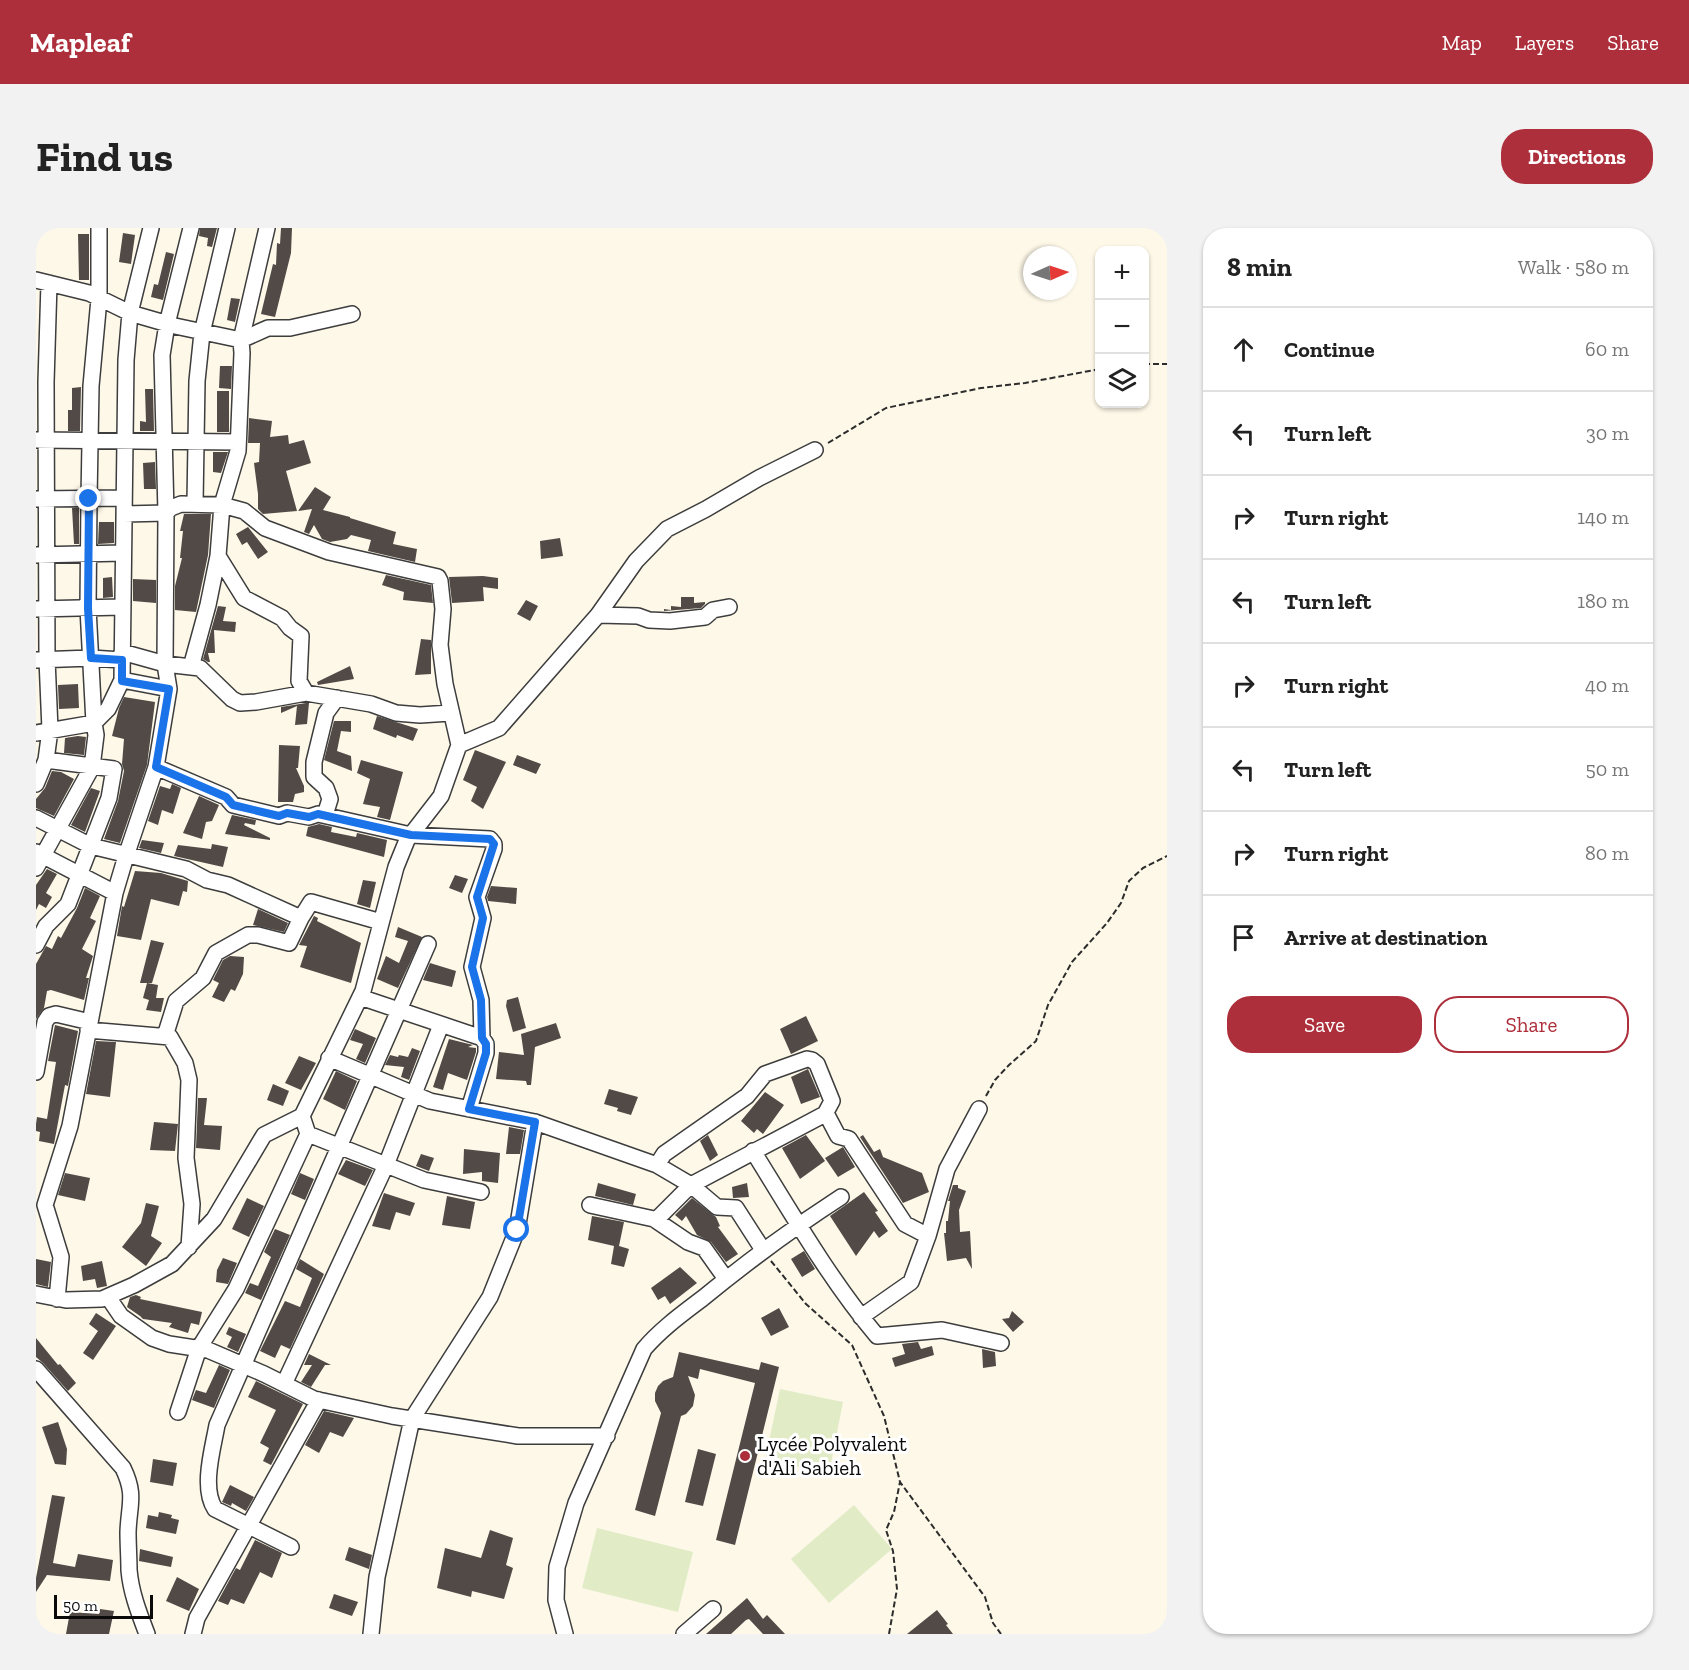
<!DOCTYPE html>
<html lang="en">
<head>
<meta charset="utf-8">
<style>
	:root { --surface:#fff; --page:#f2f2f2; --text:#222; --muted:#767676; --line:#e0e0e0; --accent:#ad2f3b }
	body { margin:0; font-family:"Zilla Slab",serif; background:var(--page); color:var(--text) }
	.controls { position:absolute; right:18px; top:18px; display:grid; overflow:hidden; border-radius:12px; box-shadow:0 2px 4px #0004 }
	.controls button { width:54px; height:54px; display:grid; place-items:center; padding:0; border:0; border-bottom:2px solid var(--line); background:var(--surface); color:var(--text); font:30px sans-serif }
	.compass { position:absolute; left:987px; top:18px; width:54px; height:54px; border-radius:50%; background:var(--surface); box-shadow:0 2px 4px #0004; rotate:87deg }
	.scale { position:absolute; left:18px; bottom:15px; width:99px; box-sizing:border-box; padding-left:6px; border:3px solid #0a0a0a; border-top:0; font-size:16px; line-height:21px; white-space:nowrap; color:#0a0a0a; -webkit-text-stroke:4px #fff; paint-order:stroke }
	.stop { position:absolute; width:18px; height:18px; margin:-14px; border:4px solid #1a73e8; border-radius:50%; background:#fff }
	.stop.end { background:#1a73e8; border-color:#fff; box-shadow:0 2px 6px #0008 }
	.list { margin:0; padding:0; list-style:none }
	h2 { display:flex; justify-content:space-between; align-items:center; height:78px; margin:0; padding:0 24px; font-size:26px }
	h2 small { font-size:20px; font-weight:400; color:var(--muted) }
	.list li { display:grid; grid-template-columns:39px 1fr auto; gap:18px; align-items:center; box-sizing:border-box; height:84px; padding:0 24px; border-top:2px solid var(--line) }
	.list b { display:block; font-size:22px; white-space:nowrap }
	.list em { font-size:20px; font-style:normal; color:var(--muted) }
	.actions { display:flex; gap:12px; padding:18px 24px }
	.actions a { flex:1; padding:14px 0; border:2px solid var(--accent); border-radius:24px; text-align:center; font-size:21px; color:var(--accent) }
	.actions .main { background:var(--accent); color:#fff }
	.icon { flex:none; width:33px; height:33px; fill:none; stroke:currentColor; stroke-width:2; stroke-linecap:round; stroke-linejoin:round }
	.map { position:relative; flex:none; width:1131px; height:1406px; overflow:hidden; border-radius:24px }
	header { display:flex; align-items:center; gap:36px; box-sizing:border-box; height:84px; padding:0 30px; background:var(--accent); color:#fff }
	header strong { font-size:28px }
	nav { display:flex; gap:33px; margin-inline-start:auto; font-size:21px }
	.intro { display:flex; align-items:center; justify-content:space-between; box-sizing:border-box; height:144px; padding:0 36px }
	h1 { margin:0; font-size:42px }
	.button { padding:15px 27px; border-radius:24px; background:var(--accent); color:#fff; font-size:21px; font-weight:700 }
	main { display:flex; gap:36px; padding:0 36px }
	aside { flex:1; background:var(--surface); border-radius:24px; box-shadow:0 2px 4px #0004 }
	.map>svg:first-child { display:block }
	.pitch { fill:#e1ecc7 }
	.building { fill:#514a47 }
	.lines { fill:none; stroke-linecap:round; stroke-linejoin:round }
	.minor-casing { stroke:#3d3d3d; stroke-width:18 }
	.path { stroke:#2c2c2c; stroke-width:2; stroke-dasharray:6 3; stroke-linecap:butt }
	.minor { stroke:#fff; stroke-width:15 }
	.route { stroke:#1a73e8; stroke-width:8 }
	.poi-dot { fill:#ad2f3b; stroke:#fff; stroke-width:2 }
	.labels { text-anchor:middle; stroke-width:6; stroke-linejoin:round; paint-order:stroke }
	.poi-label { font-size:21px; fill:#0a0a0a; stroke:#fff; text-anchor:start }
</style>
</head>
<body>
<header>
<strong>Mapleaf</strong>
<nav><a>Map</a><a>Layers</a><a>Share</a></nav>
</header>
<div class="intro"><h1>Find us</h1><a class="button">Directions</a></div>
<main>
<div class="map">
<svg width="1131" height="1406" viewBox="0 0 1131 1406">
	<rect width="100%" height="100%" fill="#fdf8e8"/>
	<path class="pitch" d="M744,1161L807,1174L793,1245L729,1232Z
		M818,1277L856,1321L793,1375L755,1331Z
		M561,1300L657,1324L642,1384L546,1360Z"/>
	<path class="building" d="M164,0H181L176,19L171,18L172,10L163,8Z
		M245,0H256L255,25L239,89L225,86L237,36L240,37L241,15L244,16Z
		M87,5L99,7L95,36L83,34Z
		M42,6H53V52H43Z
		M130,24L138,26L127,72L115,69L118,56L122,57Z
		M195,70L204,71L199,94L191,92Z
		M184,138H196L195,161L183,160Z
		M45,159L44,203H32V182H36V160Z
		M109,161H117L118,203H104V193L110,194Z
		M181,163H193V204H181Z
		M213,190L236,193L234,209L252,207L253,216L268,212L275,235L250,243L261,283L227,286L222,281V266L218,235L223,234L224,215H212Z
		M177,224H192L185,245L177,244Z
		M119,234L120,261H108L107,235Z
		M279,259L295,269L287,282L314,289V290L360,304L357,316L381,321L379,334L332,323L335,312L315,307L311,311L294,314L286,311L278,297L273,306L268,304L276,281L262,283Z
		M36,280H43V316H38Z
		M148,286H175L172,327L160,384L139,382V358L146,330H144L147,303H144Z
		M63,294H78V315L62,316Z
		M212,299L232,324L222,331L211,314L206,317L200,306Z
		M524,310L527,328L505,331L504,313Z
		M350,347L395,357L397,375L367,372L368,364L346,357Z
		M447,348L462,350V361L447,359L448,373L416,375L413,349Z
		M76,349L77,369L67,370V350Z
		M97,351L120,352V375L97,373Z
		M645,369H658V375L669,374V376L665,380L628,383V381L635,382V378L645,379Z
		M490,372L502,378L494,393L481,386Z
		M182,378L190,379L187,393L200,394L199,404L178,402L179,425H172L174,434H172L167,431Z
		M385,411L395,412V446L379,447Z
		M314,438L318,451L282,457L281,454Z
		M42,456L43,480L23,481L22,457Z
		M88,469L119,474L111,537L84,615L68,611L82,573L88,543L86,536L88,511L76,508L83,480Z
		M270,475H273L271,496L259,497L261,478L245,485V479Z
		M341,488L382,501L377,513L361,507L360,510L337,501Z
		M298,493H315V504L305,503L301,523L315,528L316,543L288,532Z
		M42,508L50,509L48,527L28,525L29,510Z
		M243,517L264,518L262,540H260L268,558V564L259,566L257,574H242Z
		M439,522L470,534L447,581L435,573L441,559L427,552Z
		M481,527L505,536L500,546L477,537Z
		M325,532L367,544L354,592L341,589L344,579L327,576L334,551L321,545Z
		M16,543L25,544L38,551L18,588L0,580V571L9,560Z
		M136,556L145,560L137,586L126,582L122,597L112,593L124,558L134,561Z
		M55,560L64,563L49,604L35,597Z
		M163,568L183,577L176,593L170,594L166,611L147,605Z
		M196,587L220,592L219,597L209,595L208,597L234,610V612L189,606Z
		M283,596L296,599L295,604L320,609L321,605L351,612L348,629L270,608L272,599Z
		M106,612L128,615L125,625L103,620Z
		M176,616L192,619L187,639L138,628L142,617L175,621Z
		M11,641L21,646L10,665L16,669L10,680L3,676L0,682V657Z
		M99,643L125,645L152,653L151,664L147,663L143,678L115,671L105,712L81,708L86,678L88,679Z
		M419,647L432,651L426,665L413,660Z
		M327,652L340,654L334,680L321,676Z
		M455,658L481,660L480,676L452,673L451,669Z
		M49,660L64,668L54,690L60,693L46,721L57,728L50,750H53L48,772L15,762L11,763L8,780L0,791V736L10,718L16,721L22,708L25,710L41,680Z
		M222,681L252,695L248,704L217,697Z
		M278,688L282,690L281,693L325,715L315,755L264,739L271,718L263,717Z
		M362,699L386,709L362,760L341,751L350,728L363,735L372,713L359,709Z
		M115,712L128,715L116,755H104Z
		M194,728L208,729L207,746L199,763L195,761L188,774L176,769L183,755L177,752L187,732Z
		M394,735L420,743L416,759L387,752Z
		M111,755L122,757L120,770H128L125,784L110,782L113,772L107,770Z
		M482,769L490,800L477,804L470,778L471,772Z
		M770,788L782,813L755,826L744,801Z
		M520,795L525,810L499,819L495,857H491L490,853L460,851L463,824L488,827L485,806Z
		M19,797L42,803L32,858L29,857L18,916L3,913L4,904L0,903V896L1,889L11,891L20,834L12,833Z
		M319,801L340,810L329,835L320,831L327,816L314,812Z
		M413,811L437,817L432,819L440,820V824L431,852L412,845L407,862L397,859Z
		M60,813L80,814L74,869L50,866Z
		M376,820L384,823L373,852L365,849L368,839L349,837L354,827L362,829L363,827L372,829Z
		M263,828L280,835L265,862L249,855Z
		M772,841L784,869L765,876L755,849Z
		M300,843L321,853L309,882L287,871Z
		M237,856L253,863L247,878L231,872Z
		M573,861L602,869L595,887L581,883L582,880L568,876Z
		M729,864L748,877L727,906L721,901L718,905L705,893Z
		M162,870H171L168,897L186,898L184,922L160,920Z
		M118,894L142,896L139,923L114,922Z
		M473,899L488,902L484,926H470Z
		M672,907L682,927L674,933L664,913Z
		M770,907L789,933L764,951L746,920Z
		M827,907L838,924L844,921L847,929L886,945L893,964L867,975L824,909Z
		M807,919L819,939L802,949L789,930Z
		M428,921L464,925L462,955L446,953V944L427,946Z
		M385,926L398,930L393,943L380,938Z
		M310,932L337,942L329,958L302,946Z
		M29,945L54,950L49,973L22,967Z
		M264,945L278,951L269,972L255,966Z
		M562,955L600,966L597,977L559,968Z
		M711,955L713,969L697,970L696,959Z
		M917,957H922V960L930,963L923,982L924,1004L934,1003L936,1041L930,1030L911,1033L908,1005H910V993H912L914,973H912Z
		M828,964L842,983L839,984L852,1003L843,1010L838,1003L820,1028L794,988Z
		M348,965L379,975L374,988L360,984L354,1002L336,998Z
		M411,968L439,974L434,1001L406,997Z
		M211,970L228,978L213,1009L196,1001Z
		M656,970L680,989L684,998L682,999L702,1026L690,1034L675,1014L661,1007L650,988L646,993L639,987Z
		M110,975L123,978L115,1008L126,1015L110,1038L86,1019L105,995Z
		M556,988L588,994L583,1018L593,1021L588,1039L575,1036L578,1018L552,1012Z
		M239,1001L254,1007L225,1072L209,1065L214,1055L222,1058L235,1029L228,1024Z
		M768,1023L779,1041L766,1049L755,1031Z
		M187,1030L201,1035L192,1056L180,1054L181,1042Z
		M0,1031L15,1034L12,1059L0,1056Z
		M264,1031L288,1046L254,1121L245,1117L239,1130L224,1123L249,1073L264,1079L276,1050L260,1041Z
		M66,1033L71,1058L61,1060L59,1051L47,1053L45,1038Z
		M644,1039L661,1055L634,1076L629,1068L622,1072L615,1060Z
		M100,1067L105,1069L104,1071L166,1084L163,1097L155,1095L152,1105L133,1099L136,1095L107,1091L104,1088L91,1079L94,1069Z
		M743,1080L753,1099L735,1108L725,1090Z
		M976,1083L988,1094L977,1104L966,1091L973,1090Z
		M60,1085L80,1098L57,1132L47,1125L62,1103L53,1096Z
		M193,1099L210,1106L202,1124L191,1119L196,1109L190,1106Z
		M0,1110L22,1137L24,1136L40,1155L32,1163L7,1135L0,1129Z
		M882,1114L885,1121L896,1118L898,1127L859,1139L856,1130L869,1126L866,1116Z
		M946,1121L959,1124L960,1138L947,1140Z
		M643,1124L723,1142L725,1134L743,1139L699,1317L680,1312L719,1155L664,1141L662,1151L652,1148L659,1167L657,1178L650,1186L645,1188L619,1288L599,1282L625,1185L619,1173V1165L622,1158L627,1153L637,1149Z
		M273,1126L295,1137H289L275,1159L265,1154L276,1137H268Z
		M183,1137L194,1142L178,1180L156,1172L160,1162L170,1165Z
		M220,1153L267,1176L235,1237L227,1233L233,1220L224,1215L240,1182L212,1169Z
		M288,1183L318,1190L307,1209L294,1204L283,1225L269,1217Z
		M22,1194L31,1221L30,1237L19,1236L6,1199Z
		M662,1221L680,1226L667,1278L649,1274Z
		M117,1231L141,1235L137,1258L114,1254Z
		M194,1257L218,1269L210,1283L196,1275L195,1278L186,1274Z
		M16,1267L29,1269L17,1335L39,1339L42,1326L77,1332L74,1353L11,1347L0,1364V1350Z
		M123,1284L136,1287L135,1290L143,1292L140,1306L110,1300L112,1287L122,1289Z
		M454,1302L477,1310L470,1337L477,1340L468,1371L436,1363L435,1369L401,1360L409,1320L445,1330Z
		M219,1312L246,1325L236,1350L224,1344L208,1376L195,1371L192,1377L182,1373L200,1340L204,1342Z
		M313,1319L336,1327L333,1341L309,1332Z
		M104,1321L137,1329L135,1339L103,1333Z
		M141,1349L163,1361L153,1383L130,1373Z
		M298,1366L322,1374L316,1388L293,1380Z
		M711,1370L727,1391L731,1387L749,1406H727L713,1391L710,1392L695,1406H670Z
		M64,1381L78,1383L73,1406H30L34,1384L63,1386Z
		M901,1382L912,1396L910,1397L917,1406H871Z"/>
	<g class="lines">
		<defs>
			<path id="minor" d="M0,52L53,65L94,85L139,98L205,112L206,125L202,223L186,277L182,328L208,370L246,390L254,400L265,408L263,453L270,465
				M205,112L232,100H254L316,86
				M205,112L231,0
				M1,212L202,214
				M1,271L88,270
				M159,275L161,153L166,105L191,0
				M0,327L87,325
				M0,381L86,379
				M562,387L602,388L613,392L634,393L669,389L677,382L693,379
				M86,424L129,436L164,440L196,471L204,475L220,474L270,465L335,476L360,485L384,487L414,485
				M0,432L55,430L86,432
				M155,439L172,377L182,328
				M86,452L90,132L94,85L115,0
				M0,505L58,495L72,481L86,452L133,461
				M423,517L463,500L562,387L600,333L631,301L670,281L723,250L779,222
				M120,539L190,569L197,577L243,588L251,585L273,589L282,586L375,607L454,611L458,616V621L441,669L447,690L436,739L445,772L446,810
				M0,556L10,532L14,502L11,431L10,154L13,55
				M289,587L294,571L290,560L278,549V534L290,485L301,470
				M0,590L55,618L150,641L171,652L192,657L265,690L275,674L345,694
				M0,624L79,665
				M0,640L56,539L60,507L58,495L52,380L53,271L55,158L63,71V0
				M0,717L10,698L32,676L73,570L78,541L10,532
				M324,769L446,810L450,816V825L433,881
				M52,802L134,809L149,835L153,852L150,930L156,976L153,1019
				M129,808L140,773L167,750L180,725L212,707H222L253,715L265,690
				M293,830L394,873L499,894L621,937L655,957L681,979L700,980L727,1022
				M0,844L9,794L13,788L20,786L54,794
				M272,906L388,952L445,964
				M717,923C756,986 794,1052 841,1108L906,1102L965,1115
				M621,937L628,926L711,868L729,846L771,831L776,832L781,836L796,873L789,886
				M554,977L618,991L652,1014L668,1020L690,1051
				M620,992L655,957L789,886L792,889L802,908L813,911L869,996L892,1008
				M0,1066L30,1072L66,1071L98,1057L136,1036L178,991L228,907L266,888L327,763L360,639L371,612L405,568L423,517L409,456L404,417L407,381L404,353L402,349L293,324L229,300L208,283L186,277L145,276L135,280L130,285L88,286
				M72,1069L85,1088L116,1110L133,1116L172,1122L228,1146L278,1171L356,1188L482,1208H571
				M21,1071L25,1029L9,977L34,898L79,665L90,628L120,539L133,461L129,436L130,285L126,127L131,96L155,0
				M825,1089L875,1054L892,1008L911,941L943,881
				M0,1141L87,1240C100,1267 93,1276 92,1304C92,1317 93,1330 93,1342C95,1365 103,1385 111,1406
				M248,1156L350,937L405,797
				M142,1184L163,1120L200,1061L272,906L266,888
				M255,1319L179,1281C165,1260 177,1220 181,1197L392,716
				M157,1406L161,1390L283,1172
				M335,1406L341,1349L376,1191L454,1069L481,1002L499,894
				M529,1406L520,1372L521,1339L540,1275L608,1121C625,1101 646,1086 667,1070C711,1034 757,1000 805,969
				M648,1406L677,1381"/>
		</defs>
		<use href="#minor" class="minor-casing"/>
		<path class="path" d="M1108,136H1131
			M792,215L850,180L945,160L989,155L1064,141
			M950,868L959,852L973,837L1000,813L1012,777L1036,734L1071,695L1085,675L1093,653L1107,640L1131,628
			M735,1033L770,1076L816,1117L848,1188L864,1254L949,1369L957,1395L965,1406
			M853,1406L861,1361L857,1323L850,1302L858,1284L864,1254"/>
		<use href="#minor" class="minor"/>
	</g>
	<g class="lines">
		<path class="route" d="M53,271L52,380L55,430L86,432V453L133,461L120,539L190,569L197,577L243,588L251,585L273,589L282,586L375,607L454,611L458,616L441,669L447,690L436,739L445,772L446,810L450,816V825L433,881L499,894L481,1002"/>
	</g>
	<circle class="poi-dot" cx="709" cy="1228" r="6"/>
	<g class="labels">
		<g class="poi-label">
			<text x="721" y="1223">Lycée Polyvalent<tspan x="721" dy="24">d'Ali Sabieh</tspan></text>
		</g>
	</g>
</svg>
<div class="controls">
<button>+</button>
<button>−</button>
<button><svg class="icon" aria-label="layers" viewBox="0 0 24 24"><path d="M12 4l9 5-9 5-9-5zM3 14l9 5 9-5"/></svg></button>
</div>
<svg class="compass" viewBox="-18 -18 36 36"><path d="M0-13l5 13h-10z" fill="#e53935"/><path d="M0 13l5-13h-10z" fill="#767676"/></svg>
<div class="scale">50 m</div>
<div class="stop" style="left:481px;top:1002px"></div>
<div class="stop end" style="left:53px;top:271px"></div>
</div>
<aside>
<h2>8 min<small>Walk · 580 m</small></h2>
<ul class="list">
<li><svg class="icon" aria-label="ahead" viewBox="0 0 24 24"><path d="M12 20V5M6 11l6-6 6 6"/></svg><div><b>Continue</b></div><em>60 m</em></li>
<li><svg class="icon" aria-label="left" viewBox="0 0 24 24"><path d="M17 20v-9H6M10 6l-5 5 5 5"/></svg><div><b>Turn left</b></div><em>30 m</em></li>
<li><svg class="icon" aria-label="right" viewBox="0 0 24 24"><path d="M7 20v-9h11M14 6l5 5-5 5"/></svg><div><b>Turn right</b></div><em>140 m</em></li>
<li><svg class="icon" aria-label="left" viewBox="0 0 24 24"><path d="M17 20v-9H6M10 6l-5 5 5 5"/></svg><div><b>Turn left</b></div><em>180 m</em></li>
<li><svg class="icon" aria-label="right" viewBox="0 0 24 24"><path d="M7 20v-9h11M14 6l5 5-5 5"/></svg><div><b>Turn right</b></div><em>40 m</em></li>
<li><svg class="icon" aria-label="left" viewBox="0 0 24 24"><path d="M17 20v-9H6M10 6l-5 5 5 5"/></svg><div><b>Turn left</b></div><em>50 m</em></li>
<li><svg class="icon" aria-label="right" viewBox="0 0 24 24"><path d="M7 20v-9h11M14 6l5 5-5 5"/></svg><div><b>Turn right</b></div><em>80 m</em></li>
<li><svg class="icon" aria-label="arrive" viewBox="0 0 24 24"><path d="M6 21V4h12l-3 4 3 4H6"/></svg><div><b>Arrive at destination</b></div></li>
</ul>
<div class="actions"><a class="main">Save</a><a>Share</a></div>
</aside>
</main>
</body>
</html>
